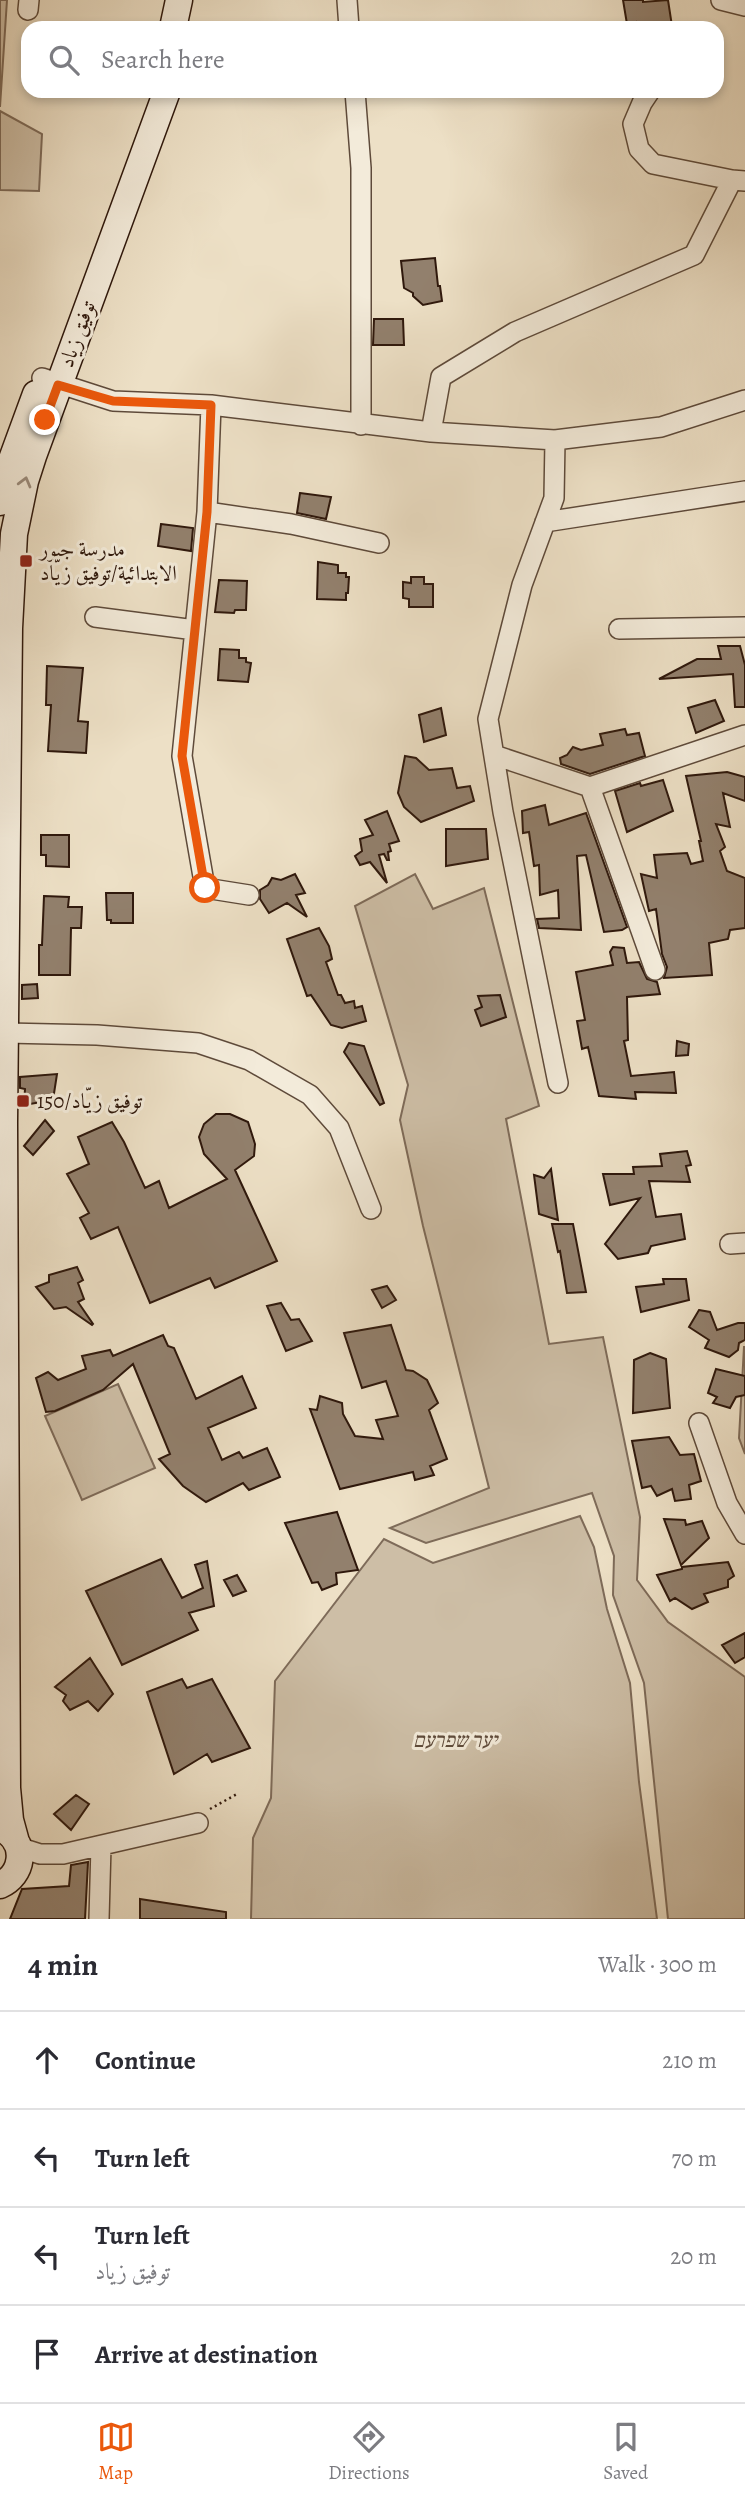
<!DOCTYPE html>
<html lang="en">
<head>
<meta charset="utf-8">
<style>
	:root { --surface:#fff; --page:#f2f2f3; --text:#2b2b33; --muted:#7c7c81; --line:#e1e1e2; --accent:#ea580c }
	body { margin:0; font-family:Alegreya,Amiri,"Frank Ruhl Libre",serif; background:var(--page); color:var(--text) }
	.stop { position:absolute; width:21px; height:21px; margin:-16px; border:5px solid #ea580c; border-radius:50%; background:#fff }
	.stop.end { background:#ea580c; border-color:#fff; box-shadow:0 2px 7px #0008 }
	.list { margin:0; padding:0; list-style:none }
	h2 { display:flex; justify-content:space-between; align-items:center; height:91px; margin:0; padding:0 28px; font-size:30px }
	h2 small { font-size:23px; font-weight:400; color:var(--muted) }
	.list li { display:grid; grid-template-columns:46px 1fr auto; gap:21px; align-items:center; box-sizing:border-box; height:98px; padding:0 28px; border-top:2px solid var(--line) }
	.list b { display:block; font-size:26px; white-space:nowrap }
	.list p { margin:0; font-size:23px; white-space:nowrap; color:var(--muted) }
	.list em { font-size:23px; font-style:normal; color:var(--muted) }
	.icon { flex:none; width:38px; height:38px; fill:none; stroke:currentColor; stroke-width:2; stroke-linecap:round; stroke-linejoin:round }
	.map { position:relative; flex:none; width:745px; height:1919px; overflow:hidden }
	.search { position:absolute; background:var(--surface); box-shadow:0 4px 10px #0003; left:21px; right:21px; top:21px; height:77px; display:flex; align-items:center; gap:18px; box-sizing:border-box; padding:0 24px; border-radius:21px; color:var(--muted); font-size:26px }
	.sheet { height:483px; background:var(--surface) }
	nav { display:flex; justify-content:space-around; align-items:center; box-sizing:border-box; height:98px; border-top:2px solid var(--line); background:var(--surface); font-size:19px; color:var(--muted) }
	nav a { display:grid; justify-items:center; gap:4px }
	nav .on { color:var(--accent) }
	.map>svg:first-child { display:block }
	.green { fill:#cdbea6; stroke:#7e6b59; stroke-width:2 }
	.building { fill:#92806d; stroke:#2f180c; stroke-width:2 }
	.lines { fill:none; stroke-linecap:round; stroke-linejoin:round }
	.street-casing { stroke:#5e4a3a; stroke-width:22 }
	.secondary-casing { stroke:#2f180c; stroke-width:29 }
	.path { stroke:#2f180c; stroke-width:2.5; stroke-dasharray:2 3.5; stroke-linecap:butt }
	.street { stroke:#f3ebda; stroke-width:19 }
	.secondary { stroke:#f3ebda; stroke-width:26 }
	.oneway { stroke:#9b8c7d }
	.route { stroke:#ea580c; stroke-width:9 }
	.poi-dot { fill:#8f2418; stroke:#f3ebda; stroke-width:2.5 }
	.labels { text-anchor:middle; stroke-width:6; stroke-linejoin:round; paint-order:stroke }
	.street-label { font-size:21px; fill:#2f180c; stroke:#f3ebda }
	.poi-label { font-size:21px; fill:#2f180c; stroke:#f3ebda; text-anchor:start }
	.park-label { font-size:21px; font-style:italic; fill:#5e4a3a; stroke:#f3ebda }
</style>
</head>
<body>
<div class="map">
<svg width="745" height="1919" viewBox="0 0 745 1919">
	<rect width="100%" height="100%" fill="#ede0c6"/>
	<filter id="stains"><feTurbulence type="fractalNoise" baseFrequency=".00286" numOctaves="4"/><feColorMatrix values="0 0 0 0 .2 0 0 0 0 .09 0 0 0 0 .02 0 0 0 .5 -.17"/></filter>
	<radialGradient id="worn" r=".72"><stop offset=".6" stop-color="#630" stop-opacity="0"/><stop offset="1" stop-color="#630" stop-opacity=".3"/></radialGradient>
	<path class="green" d="M0,0H7L0,107Z
		M0,111L42,134L39,191L0,190Z
		M415,874L433,909L484,888L539,1106L506,1119L549,1344L603,1337L640,1517L637,1580L668,1622L745,1677V1919H668L644,1683L613,1595L614,1556L592,1493L426,1543L390,1528L489,1488L423,1226L400,1120L408,1085L355,906Z
		M744,1347H745V1454L739,1438Z
		M118,1384L155,1468L82,1500L45,1416Z
		M580,1516L594,1547L607,1609L630,1683L639,1782L657,1919H251L253,1838L271,1798L275,1681L384,1539L433,1563Z"/>
	<path class="building" d="M623,0H643V2L668,0L672,26L637,28L636,22L627,24Z
		M435,258L438,286H440L442,301L423,305L413,296V293L404,288L401,261Z
		M374,319H403L404,345H373Z
		M300,493L331,497L326,519L297,513Z
		M161,524L193,528L191,551L158,546Z
		M318,562L338,565V573H346V577H349L348,593H346V600L317,599Z
		M411,577H424V584H433V607H409V599L403,598V582L411,583Z
		M219,580L247,581L246,610H235L234,613L215,612Z
		M718,646H740L745,665V707H735L733,674L659,679L697,659H721Z
		M220,649L239,650V658H246V662L251,663L248,682L218,680Z
		M47,666L83,668L78,721L88,722L86,753L48,751L51,705H46Z
		M715,700L724,721L696,733L688,708Z
		M441,708L446,735L424,742L419,715Z
		M625,729L627,735L639,733L645,756L590,774L561,764L560,758L567,755L573,747L581,750L603,745L600,734Z
		M405,756L416,758L429,770L452,768L457,788L470,786L474,801L421,822L404,807L398,793Z
		M727,772L745,777V801L723,793L730,827L716,824L725,847L720,851L727,871L745,878V928L730,930L728,939L709,943L712,975L664,978L667,967L662,954L656,909L649,911L641,874L657,878L654,855L687,853L691,864L703,861L699,841H701L686,776Z
		M663,780L673,811L627,832L615,791L640,783L641,786Z
		M545,805L549,825L586,813L627,927L622,930L604,932L586,855L577,856L581,930L539,928L537,919L559,918L558,890L540,895L539,865L534,866L529,832L523,833L522,811Z
		M387,811L399,841L389,844L391,851L388,852L389,860H387L384,854L379,855L387,883L370,862L360,865L355,856L362,851L360,839L373,835L365,820Z
		M446,829H486L488,859L446,866Z
		M41,835H69V867L46,866V855H41Z
		M295,874L305,893L296,895L307,917L287,903L269,913L260,899V890L268,885L272,878L281,880Z
		M106,893H133V923H111V920H107Z
		M44,896L69,897L68,907H82L81,928H71L70,975H39V945H42Z
		M319,928L329,946L332,959L326,962L338,995H341L345,1003L354,1001L355,1008L362,1006L366,1021L342,1028L331,1025L311,995L307,996L287,939Z
		M613,947L624,948L627,963L639,962L647,979L657,982L660,994L627,997L628,1040L624,1041L631,1076L674,1072L676,1093L635,1092L636,1099L599,1096L588,1047L582,1049L577,1021L585,1020L576,972L613,965L610,952Z
		M37,984L38,998L22,999V985Z
		M500,995L506,1017L481,1026L475,1010L482,1007L478,996Z
		M677,1041L689,1044L688,1055L676,1056Z
		M349,1043L364,1046L384,1103L380,1105L344,1052Z
		M57,1074L53,1100L24,1105L25,1089L20,1088V1077Z
		M216,1114H230L248,1122L255,1144L254,1156L235,1170L277,1261L215,1288L210,1278L150,1303L118,1227L91,1239L80,1218L89,1213L67,1174L89,1164L78,1137L112,1122L124,1142L145,1188L159,1181L169,1208L227,1179L204,1154L199,1137L204,1124Z
		M45,1120L54,1131L33,1155L24,1146Z
		M687,1151L691,1165L686,1166L690,1182L649,1181L656,1217L681,1214L685,1239L651,1246L648,1253L618,1259L605,1244L640,1198L610,1205L603,1174H634L633,1167L662,1166L660,1154Z
		M551,1169L558,1220L539,1214L534,1175L544,1178Z
		M552,1224H573L586,1292L567,1293L560,1251L558,1252Z
		M77,1267L83,1280L78,1283L84,1299L78,1302L93,1324L92,1325L66,1307L54,1309L36,1287L49,1282V1275Z
		M663,1279H686L689,1300L641,1312L636,1287L664,1284Z
		M387,1286L396,1300L382,1308L372,1290Z
		M281,1303L291,1320L299,1319L312,1341L286,1351L267,1306Z
		M699,1310L710,1312L717,1330L738,1323H745V1340L739,1343L738,1350L729,1357L705,1348L709,1340L689,1327Z
		M391,1325L406,1370L413,1371L427,1380L438,1403L429,1410L447,1459L430,1466L434,1475L415,1480L413,1472L340,1489L310,1409L317,1410L320,1396L342,1403L343,1414L355,1436L383,1439L376,1420L398,1416L386,1381L362,1388L344,1333Z
		M163,1335L168,1346L174,1348L196,1399L242,1376L256,1408L208,1428L222,1460L239,1452L243,1458L267,1448L280,1477L249,1490L243,1483L206,1502L183,1486L159,1459L170,1454L133,1364L103,1390L55,1411L46,1412L36,1378L48,1372L58,1380L86,1369L82,1356L110,1350L113,1356Z
		M650,1353L666,1359L670,1408L633,1413L634,1360Z
		M716,1369L745,1376V1395L736,1397L730,1408L713,1403L717,1397L708,1393Z
		M669,1437L680,1455L694,1454L701,1481L689,1485L691,1499L675,1501L672,1489L657,1496L651,1486L642,1488L632,1441Z
		M337,1512L358,1570L336,1573L337,1584L322,1590L318,1582L312,1583L285,1523Z
		M664,1519L685,1520L686,1525L702,1521L709,1538L681,1565Z
		M161,1559L182,1598L203,1588L195,1565L207,1561L214,1606L189,1613L198,1630L122,1665L86,1591Z
		M728,1562L734,1576L728,1580V1587L704,1594L708,1602L692,1609L675,1598L670,1601L657,1575L682,1569V1567Z
		M237,1575L246,1591L233,1596L224,1580Z
		M745,1633V1657L735,1663L722,1645Z
		M90,1658L113,1694L98,1711L88,1701L70,1710L63,1701L66,1695L55,1687Z
		M182,1679L187,1688L212,1679L250,1748L212,1762L207,1754L174,1774L147,1692Z
		M76,1795L89,1804L71,1830L54,1814Z
		M88,1862L85,1919H10L22,1889L69,1886L71,1865Z
		M140,1899L226,1912V1919H140Z"/>
	<g class="lines">
		<defs>
			<path id="street" d="M347,0L349,28
				M721,0L745,6
				M28,10L29,0
				M355,91L361,168V425
				M650,91L642,103L633,124L639,149L653,164L732,180
				M42,378L113,401L211,405L431,432L555,440L661,427L745,400
				M211,405L207,512L182,756L205,888L249,895
				M431,432L441,377L515,332L694,255L732,180L745,181
				M555,440L554,498L522,585L488,719L503,812L558,1083
				M207,512L291,524L379,543
				M545,522L745,491
				M95,617L195,630
				M619,629L745,627
				M494,755L590,787L745,735
				M590,787L655,970
				M6,1033L97,1035L198,1043L249,1060L310,1095L339,1128L371,1209
				M730,1244L745,1243
				M699,1423L727,1503L745,1534
				M18,1847L40,1854H63L198,1823
				M99,1919L101,1846"/>
			<path id="secondary" d="M173,28L179,0
				M0,502L11,462L36,394
				M16,1842L10,1820L7,1788L4,1123L9,628L14,534L25,481L33,456L167,91
				M0,1885C23,1875 27,1845 6,1831"/>
		</defs>
		<use href="#street" class="street-casing"/>
		<use href="#secondary" class="secondary-casing"/>
		<path class="path" d="M210,1809L237,1794"/>
		<use href="#street" class="street"/>
		<use href="#secondary" class="secondary"/>
	</g>
	<defs><path id="oneway-chevron" d="M-2-3.5L2.5 0L-2 3.5" fill="none" stroke-width="1.6" stroke-linecap="round" stroke-linejoin="round" transform="scale(1.75)"/></defs>
	<use class="oneway" href="#oneway-chevron" transform="translate(25 482) rotate(-75)"/>
	<g class="lines">
		<path class="route" d="M45,420L58,385L113,401L211,405L207,512L182,756L205,888"/>
	</g>
	<g class="poi-dot">
		<rect x="19" y="554" width="14" height="14" rx="3.5"/>
		<rect x="16" y="1094" width="14" height="14" rx="3.5"/>
	</g>
	<g class="labels">
		<g class="street-label">
			<text transform="translate(77 334) rotate(-70)" y="7">توفيق زياد</text>
		</g>
		<g class="poi-label">
			<text x="40" y="556">مدرسة جبور<tspan x="40" dy="24">الابتدائية/توفيق زيّاد</tspan></text>
			<text x="37" y="1108">توفيق زيّاد/150</text>
		</g>
		<g class="park-label">
			<text x="455" y="1747">יער שפרעם</text>
		</g>
	</g>
	<rect width="100%" height="100%" filter="url(#stains)"/>
	<rect width="100%" height="100%" fill="url(#worn)"/>
</svg>
<div class="stop" style="left:205px;top:888px"></div>
<div class="stop end" style="left:45px;top:420px"></div>
<div class="search"><svg class="icon" aria-label="search" viewBox="0 0 24 24"><circle cx="10" cy="10" r="6"/><path d="M15 15l6 6"/></svg>Search here</div>
</div>
<section class="sheet">
<h2>4 min<small>Walk · 300 m</small></h2>
<ul class="list">
<li><svg class="icon" aria-label="ahead" viewBox="0 0 24 24"><path d="M12 20V5M6 11l6-6 6 6"/></svg><div><b>Continue</b></div><em>210 m</em></li>
<li><svg class="icon" aria-label="left" viewBox="0 0 24 24"><path d="M17 20v-9H6M10 6l-5 5 5 5"/></svg><div><b>Turn left</b></div><em>70 m</em></li>
<li><svg class="icon" aria-label="left" viewBox="0 0 24 24"><path d="M17 20v-9H6M10 6l-5 5 5 5"/></svg><div><b>Turn left</b><p>توفيق زياد</p></div><em>20 m</em></li>
<li><svg class="icon" aria-label="arrive" viewBox="0 0 24 24"><path d="M6 21V4h12l-3 4 3 4H6"/></svg><div><b>Arrive at destination</b></div></li>
</ul>
</section>
<nav>
<a class="on"><svg class="icon" aria-label="map" viewBox="0 0 24 24"><path d="M3 6l6-2 6 2 6-2v14l-6 2-6-2-6 2zM9 4v14M15 6v14"/></svg>Map</a>
<a><svg class="icon" aria-label="directions" viewBox="0 0 24 24"><path d="M12 3l9 9-9 9-9-9zM9 14v-3h6M13 9l2 2-2 2"/></svg>Directions</a>
<a><svg class="icon" aria-label="saved" viewBox="0 0 24 24"><path d="M7 4h10v16l-5-4-5 4z"/></svg>Saved</a>
</nav>
</body>
</html>
